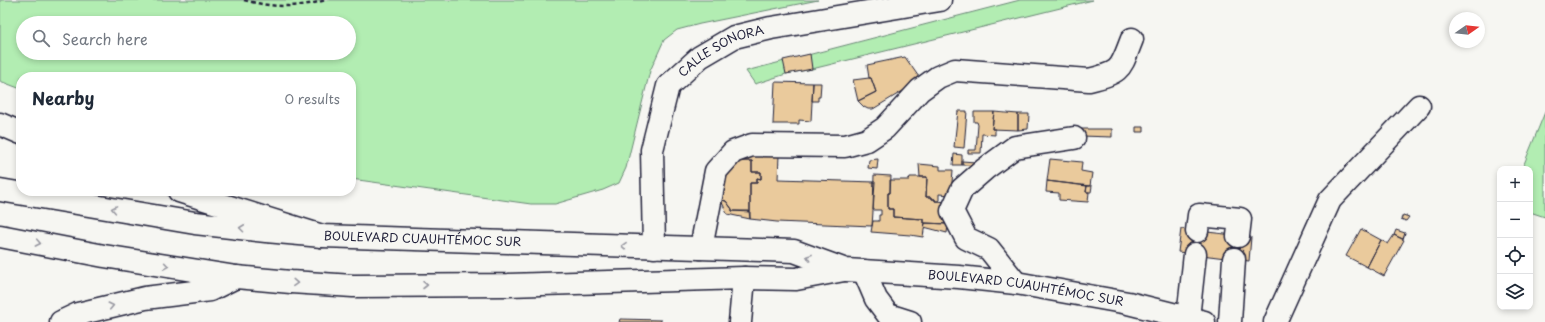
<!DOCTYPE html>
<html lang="en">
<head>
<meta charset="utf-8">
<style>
	:root { --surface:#fff; --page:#f6f6f7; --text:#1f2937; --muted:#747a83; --line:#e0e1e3 }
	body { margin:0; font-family:"Playpen Sans",sans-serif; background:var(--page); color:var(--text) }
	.controls { position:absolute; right:12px; bottom:12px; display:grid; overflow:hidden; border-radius:8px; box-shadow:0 2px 6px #0003 }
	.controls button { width:36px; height:36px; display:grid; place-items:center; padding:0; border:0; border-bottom:1px solid var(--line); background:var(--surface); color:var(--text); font:20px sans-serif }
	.compass { position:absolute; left:1449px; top:12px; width:36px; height:36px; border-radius:50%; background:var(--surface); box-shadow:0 2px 6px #0003; rotate:76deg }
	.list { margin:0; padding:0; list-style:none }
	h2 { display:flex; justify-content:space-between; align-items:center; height:52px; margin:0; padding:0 16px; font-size:17px }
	h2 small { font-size:13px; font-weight:400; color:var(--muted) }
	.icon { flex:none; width:22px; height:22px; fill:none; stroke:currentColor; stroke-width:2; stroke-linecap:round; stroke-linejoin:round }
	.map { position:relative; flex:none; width:1545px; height:322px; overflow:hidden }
	.search { position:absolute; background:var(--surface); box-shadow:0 2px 6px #0003; left:16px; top:16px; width:340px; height:44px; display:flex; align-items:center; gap:10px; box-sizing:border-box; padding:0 14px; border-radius:22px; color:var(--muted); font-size:15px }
	.panel { position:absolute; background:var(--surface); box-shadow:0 2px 6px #0003; left:16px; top:72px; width:340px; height:124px; border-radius:16px }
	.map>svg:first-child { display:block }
	.green { fill:#b2edb2; stroke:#6a8876; fill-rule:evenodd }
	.building { fill:#eaca9c; stroke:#22223b }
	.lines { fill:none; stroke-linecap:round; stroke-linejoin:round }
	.minor-casing { stroke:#22223b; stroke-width:25 }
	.major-casing { stroke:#22223b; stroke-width:25 }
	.highway-casing { stroke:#22223b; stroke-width:25 }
	.path { stroke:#22223b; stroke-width:2.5; stroke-dasharray:4 3; stroke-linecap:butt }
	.minor { stroke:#f6f6f2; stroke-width:22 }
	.major { stroke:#f6f6f2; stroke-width:22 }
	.highway { stroke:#f6f6f2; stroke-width:22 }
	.oneway { stroke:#9797a0 }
	.labels { text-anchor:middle; stroke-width:3; stroke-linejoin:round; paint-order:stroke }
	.street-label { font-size:12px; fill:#22223b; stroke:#f6f6f2 }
</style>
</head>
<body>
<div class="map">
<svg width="1545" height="322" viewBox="0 0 1545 322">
	<rect width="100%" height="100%" fill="#f6f6f2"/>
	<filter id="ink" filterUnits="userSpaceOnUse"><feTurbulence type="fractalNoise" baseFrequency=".025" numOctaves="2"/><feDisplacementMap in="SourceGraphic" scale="8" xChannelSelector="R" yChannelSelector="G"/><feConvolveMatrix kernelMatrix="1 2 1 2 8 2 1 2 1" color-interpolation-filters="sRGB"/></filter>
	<g filter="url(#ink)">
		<path class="green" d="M0,0H818L700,24L677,30L664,40L650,71L626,168L619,183L603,190L555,204H531L351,179V77H21V89L0,81ZM23,23H349V53H23Z
			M1020,0H1093L812,69L786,74L755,84L746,71Z
			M1545,112V217L1530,212V169H1522Z"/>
		<path class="building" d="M810,54L812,69L786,74L783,60Z
			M905,57L921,80L873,109H868L864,107L858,101L876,92L871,78H869L867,65Z
			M869,78H871L876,92L858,101L853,80Z
			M775,82L813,83L811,121L799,120V124H773Z
			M813,83H821L820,97H818V101H812Z
			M958,111H967L964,148L954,147Z
			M974,112H994L992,129H995V135L982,134L981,153H968V150H976L978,125L977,122H974Z
			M994,112L1018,114V130L992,129Z
			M1018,114H1029L1028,129L1018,130Z
			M1136,127H1144V132H1136Z
			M1081,129H1112V137L1081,136Z
			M750,153L779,155L778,179L875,182L872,226L777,222L750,219V183H757V178L761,179V172H752V161H739Z
			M954,154L962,155V165H953Z
			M878,159L877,169L868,168L869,160Z
			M1050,159L1082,162L1081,171L1092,173L1090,186L1047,181Z
			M739,161H752V172H761V179L757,178V183H750V212L732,211V209L726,201L721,200L728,171Z
			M962,161L989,163V166L962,165Z
			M919,164L940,166V170H953L951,195L939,194V201H935V199H932V197H926L927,177H920Z
			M874,175L891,176L890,193H888V209H893V217L923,219V223H925L923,237L910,235L871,232L873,221H879V215H881V210H873Z
			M910,177H927L926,197H932V199H935V201L951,202L948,224L923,223V219L893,217V209H888V193H890V180H909Z
			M1047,181L1087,186L1086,192H1089L1088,202L1059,200V193L1046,192Z
			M1087,186H1092L1091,192H1086Z
			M721,200L726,201L732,209V211H749L750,219L727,214Z
			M1403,215L1409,217L1406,221L1401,219Z
			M925,223L948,224L947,233L924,227Z
			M1181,229L1251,237L1249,261L1178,252Z
			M1361,229L1381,240L1367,267L1346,256Z
			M1396,230L1405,233L1403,239L1394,235Z
			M1394,235L1404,240L1384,276L1367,267L1381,240L1388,244Z
			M620,319L661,320V322H619Z"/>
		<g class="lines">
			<defs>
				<g id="minor">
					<path d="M1197,231L1199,215L1240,219L1238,236"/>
					<path id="s1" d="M654,247L652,150L668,86L700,57L734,37L771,28L940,0"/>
					<path d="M701,248L716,171L733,152L752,145L845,146L867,140L885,128L920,90L938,77L955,70L1089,80C1123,72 1120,69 1132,39"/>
					<path d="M864,271L876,299L888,315L910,322"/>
					<path d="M1016,283L989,249L966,238L952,211L962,189L985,169L1015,147L1074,138"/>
					<path d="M1188,318L1195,254"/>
					<path d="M740,322L744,278"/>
					<path d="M1230,322L1234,259"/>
					<path d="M1275,322L1330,200L1419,106"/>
				</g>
				<g id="major">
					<path id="s2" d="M0,190L195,223L266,231L322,236L794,251L846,270L959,277L1016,283L1128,303L1204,322"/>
					<path d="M0,236L104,256L236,277L291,282L353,286L508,285L744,278L796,279L844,270"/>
				</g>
				<path id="highway" d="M0,124L21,133
					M179,191L322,236
					M61,322L78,314L145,298L210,290L236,277"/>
			</defs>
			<use href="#minor" class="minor-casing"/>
			<use href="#major" class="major-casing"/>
			<use href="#highway" class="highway-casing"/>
			<path class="path" d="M244,0C273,8 298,8 326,0"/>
			<use href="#minor" class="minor"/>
			<use href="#major" class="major"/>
			<use href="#highway" class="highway"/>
		</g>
		<defs><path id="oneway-chevron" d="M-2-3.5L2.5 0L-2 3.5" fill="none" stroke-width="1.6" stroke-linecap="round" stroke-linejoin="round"/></defs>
		<g class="oneway">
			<use href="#oneway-chevron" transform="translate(114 209) rotate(-170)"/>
			<use href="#oneway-chevron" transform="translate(242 228) rotate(-173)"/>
			<use href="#oneway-chevron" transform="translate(38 243) rotate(11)"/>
			<use href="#oneway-chevron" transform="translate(624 246) rotate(-178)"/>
			<use href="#oneway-chevron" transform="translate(809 257) rotate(-160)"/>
			<use href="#oneway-chevron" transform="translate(166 266) rotate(9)"/>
			<use href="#oneway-chevron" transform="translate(295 283) rotate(3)"/>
			<use href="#oneway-chevron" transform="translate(425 285)"/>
			<use href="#oneway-chevron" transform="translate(111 306) rotate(-13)"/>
		</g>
	</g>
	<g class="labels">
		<g class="street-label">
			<text dy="4" stroke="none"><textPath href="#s1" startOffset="228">CALLE SONORA</textPath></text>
			<text dy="4" stroke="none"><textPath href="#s2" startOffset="426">BOULEVARD CUAUHTÉMOC SUR</textPath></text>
			<text dy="4" stroke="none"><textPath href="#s2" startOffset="1034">BOULEVARD CUAUHTÉMOC SUR</textPath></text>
		</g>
	</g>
</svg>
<div class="controls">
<button>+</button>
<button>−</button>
<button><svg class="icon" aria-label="locate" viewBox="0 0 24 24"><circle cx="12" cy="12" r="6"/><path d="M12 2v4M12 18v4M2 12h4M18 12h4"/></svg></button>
<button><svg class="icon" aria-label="layers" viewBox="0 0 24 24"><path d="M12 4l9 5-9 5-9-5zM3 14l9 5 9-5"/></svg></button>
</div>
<svg class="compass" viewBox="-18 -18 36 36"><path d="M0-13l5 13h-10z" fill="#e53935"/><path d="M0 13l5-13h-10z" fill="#747a83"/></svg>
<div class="search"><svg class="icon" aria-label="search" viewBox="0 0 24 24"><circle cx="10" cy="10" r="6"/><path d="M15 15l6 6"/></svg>Search here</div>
<section class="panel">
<h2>Nearby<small>0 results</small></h2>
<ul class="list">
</ul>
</section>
</div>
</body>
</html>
